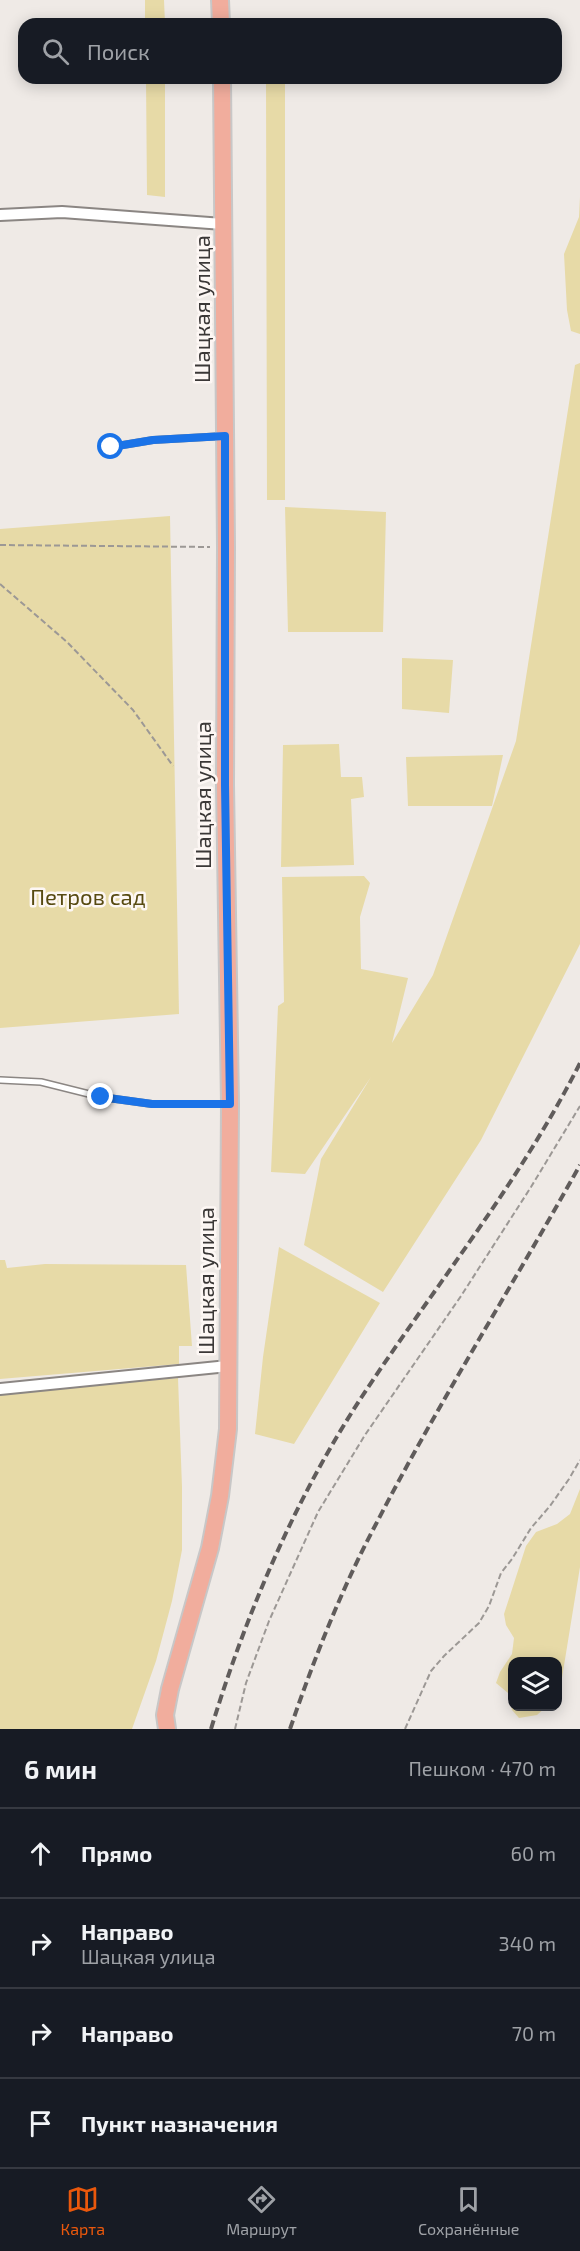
<!DOCTYPE html>
<html lang="ru">
<head>
<meta charset="utf-8">
<style>
	:root { --surface:#171b24; --page:#20242c; --text:#f1f3f6; --muted:#9ea1a6; --line:#363941; --accent:#ea580c }
	body { margin:0; font-family:"Exo 2",sans-serif; background:var(--page); color:var(--text) }
	.controls { position:absolute; right:18px; bottom:18px; display:grid; overflow:hidden; border-radius:12px; box-shadow:0 3px 15px #0003 }
	.controls button { width:54px; height:54px; display:grid; place-items:center; padding:0; border:0; border-bottom:2px solid var(--line); background:var(--surface); color:var(--text); font:30px sans-serif }
	.stop { position:absolute; width:18px; height:18px; margin:-14px; border:4px solid #1a73e8; border-radius:50%; background:#fff }
	.stop.end { background:#1a73e8; border-color:#fff; box-shadow:0 2px 6px #0008 }
	.list { margin:0; padding:0; list-style:none }
	h2 { display:flex; justify-content:space-between; align-items:center; height:78px; margin:0; padding:0 24px; font-size:26px }
	h2 small { font-size:20px; font-weight:400; color:var(--muted) }
	.list li { display:grid; grid-template-columns:39px 1fr auto; gap:18px; align-items:center; box-sizing:border-box; height:90px; padding:0 24px; border-top:2px solid var(--line) }
	.list b { display:block; font-size:22px; white-space:nowrap }
	.list p { margin:0; font-size:20px; white-space:nowrap; color:var(--muted) }
	.list em { font-size:20px; font-style:normal; color:var(--muted) }
	.icon { flex:none; width:33px; height:33px; fill:none; stroke:currentColor; stroke-width:2; stroke-linecap:round; stroke-linejoin:round }
	.map { position:relative; flex:none; width:580px; height:1729px; overflow:hidden }
	.search { position:absolute; background:var(--surface); box-shadow:0 3px 15px #0003; left:18px; right:18px; top:18px; height:66px; display:flex; align-items:center; gap:15px; box-sizing:border-box; padding:0 21px; border-radius:18px; color:var(--muted); font-size:22px }
	.sheet { height:438px; background:var(--surface) }
	nav { display:flex; justify-content:space-around; align-items:center; box-sizing:border-box; height:84px; border-top:2px solid var(--line); background:var(--surface); font-size:16px; color:var(--muted) }
	nav a { display:grid; justify-items:center; gap:3px }
	nav .on { color:var(--accent) }
	.map>svg:first-child { display:block }
	.green { fill:#e7daa7 }
	.lines { fill:none; stroke-linecap:round; stroke-linejoin:round }
	.service-casing { stroke:#8b8683; stroke-width:8 }
	.minor-casing { stroke:#8b8683; stroke-width:14 }
	.primary-casing { stroke:#c8c7c7; stroke-width:20 }
	.path { stroke:#9c9895; stroke-width:2; stroke-dasharray:6 3; stroke-linecap:butt }
	.service { stroke:#fff; stroke-width:5 }
	.minor { stroke:#fff; stroke-width:10 }
	.primary { stroke:#f1ad9d; stroke-width:16 }
	.rail { stroke:#605c5b; stroke-width:4; stroke-dasharray:9 4.5; stroke-linecap:butt }
	.route { stroke:#1a73e8; stroke-width:8 }
	.labels { text-anchor:middle; stroke-width:5; stroke-linejoin:round; paint-order:stroke }
	.street-label { font-size:22px; fill:#3b3837; stroke:#fdf7f4 }
	.park-label { font-size:22px; fill:#574a11; stroke:#fdf7f4 }
</style>
</head>
<body>
<div class="map">
<svg width="580" height="1729" viewBox="0 0 580 1729">
	<rect width="100%" height="100%" fill="#efeae6"/>
	<path class="green" d="M145,0H164L165,24H145Z
		M146,78H165V197L147,195Z
		M266,78H285V500H267Z
		M580,197V334L571,331L567,310L564,254L579,217Z
		M580,363V944L481,1140L383,1292L304,1245L321,1159L371,1077L305,1174L271,1172L278,1006L284,1002L282,877L364,876L370,883L360,917L361,969L408,978L392,1043L433,975L516,741L575,365Z
		M285,507L386,512L383,632H288Z
		M170,516L179,1014L0,1028V529Z
		M402,658L453,660L449,713L402,709Z
		M339,744L341,777H362L364,797L351,799L354,865L281,867L283,745Z
		M503,755L492,806H408L406,757Z
		M279,1247L380,1303L294,1444L255,1434L263,1357Z
		M0,1260H5L7,1268L45,1264L186,1265L192,1346H179V1364L0,1379Z
		M178,1378L182,1487V1550L172,1601L156,1661L132,1729H0V1394Z
		M580,1489V1567L561,1684L558,1690V1662H512V1706L546,1707L537,1715L519,1718L512,1710L508,1693L496,1683L500,1672L512,1654L514,1638L506,1625L504,1614L526,1546L536,1532L557,1524L570,1514Z"/>
	<g class="lines">
		<defs>
			<path id="service" d="M111,447L153,440L224,436
				M0,1080L41,1082L101,1097L152,1104H229"/>
			<path id="minor" d="M0,215L62,212L223,224
				M0,1389L228,1366"/>
			<path id="primary" d="M220,0L221,24
				M167,1729L165,1715L170,1689L210,1548L220,1496L228,1429L230,1104L225,785L226,547L222,78"/>
		</defs>
		<use href="#service" class="service-casing"/>
		<use href="#minor" class="minor-casing"/>
		<use href="#primary" class="primary-casing"/>
		<path class="path" d="M0,545L210,547
			M0,584L67,642L133,710L173,766
			M235,1729L246,1683L269,1621L318,1512L365,1435L461,1296L531,1187L580,1106
			M405,1729L431,1671L444,1656L479,1623L489,1606L501,1573L512,1559L531,1528L550,1506L569,1479L580,1460"/>
		<use href="#service" class="service"/>
		<use href="#minor" class="minor"/>
		<use href="#primary" class="primary"/>
		<path class="rail" d="M211,1729C246,1614 295,1499 361,1398C434,1287 520,1182 580,1063
			M290,1729C314,1659 341,1590 376,1524C439,1402 513,1285 580,1165"/>
	</g>
	<g class="lines">
		<path class="route" d="M101,1097L152,1104H230L225,785V436L153,440L111,447"/>
	</g>
	<g class="labels">
		<g class="street-label">
			<text transform="translate(202 309) rotate(-90)" y="8">Шацкая улица</text>
			<text transform="translate(203 795) rotate(-90)" y="8">Шацкая улица</text>
			<text transform="translate(206 1281) rotate(-90)" y="8">Шацкая улица</text>
		</g>
		<g class="park-label">
			<text x="88" y="905">Петров сад</text>
		</g>
	</g>
</svg>
<div class="controls">
<button><svg class="icon" aria-label="layers" viewBox="0 0 24 24"><path d="M12 4l9 5-9 5-9-5zM3 14l9 5 9-5"/></svg></button>
</div>
<div class="stop" style="left:111px;top:447px"></div>
<div class="stop end" style="left:101px;top:1097px"></div>
<div class="search"><svg class="icon" aria-label="search" viewBox="0 0 24 24"><circle cx="10" cy="10" r="6"/><path d="M15 15l6 6"/></svg>Поиск</div>
</div>
<section class="sheet">
<h2>6 мин<small>Пешком · 470 m</small></h2>
<ul class="list">
<li><svg class="icon" aria-label="ahead" viewBox="0 0 24 24"><path d="M12 20V5M6 11l6-6 6 6"/></svg><div><b>Прямо</b></div><em>60 m</em></li>
<li><svg class="icon" aria-label="right" viewBox="0 0 24 24"><path d="M7 20v-9h11M14 6l5 5-5 5"/></svg><div><b>Направо</b><p>Шацкая улица</p></div><em>340 m</em></li>
<li><svg class="icon" aria-label="right" viewBox="0 0 24 24"><path d="M7 20v-9h11M14 6l5 5-5 5"/></svg><div><b>Направо</b></div><em>70 m</em></li>
<li><svg class="icon" aria-label="arrive" viewBox="0 0 24 24"><path d="M6 21V4h12l-3 4 3 4H6"/></svg><div><b>Пункт назначения</b></div></li>
</ul>
</section>
<nav>
<a class="on"><svg class="icon" aria-label="map" viewBox="0 0 24 24"><path d="M3 6l6-2 6 2 6-2v14l-6 2-6-2-6 2zM9 4v14M15 6v14"/></svg>Карта</a>
<a><svg class="icon" aria-label="directions" viewBox="0 0 24 24"><path d="M12 3l9 9-9 9-9-9zM9 14v-3h6M13 9l2 2-2 2"/></svg>Маршрут</a>
<a><svg class="icon" aria-label="saved" viewBox="0 0 24 24"><path d="M7 4h10v16l-5-4-5 4z"/></svg>Сохранённые</a>
</nav>
</body>
</html>
